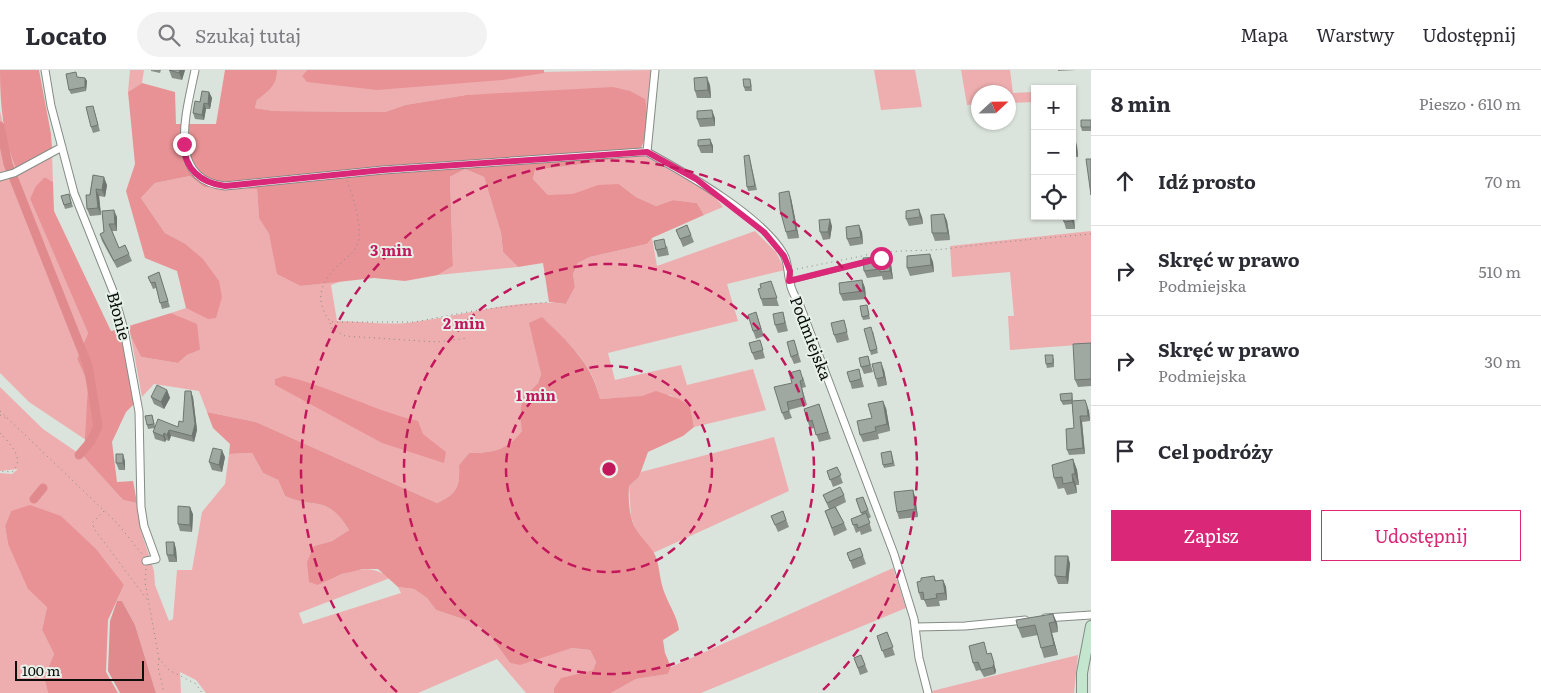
<!DOCTYPE html>
<html lang="pl">
<head>
<meta charset="utf-8">
<style>
	:root { --surface:#fff; --page:#f2f2f3; --text:#2b2b33; --muted:#7c7c81; --line:#e1e1e2; --accent:#db2777 }
	body { margin:0; font-family:Literata,serif; background:var(--page); color:var(--text) }
	.controls { position:absolute; right:15px; top:15px; display:grid; overflow:hidden; border-radius:0px; box-shadow:0 1px 4px #0004 }
	.controls button { width:45px; height:45px; display:grid; place-items:center; padding:0; border:0; border-bottom:1px solid var(--line); background:var(--surface); color:var(--text); font:25px sans-serif }
	.compass { position:absolute; left:971px; top:15px; width:45px; height:45px; border-radius:50%; background:var(--surface); box-shadow:0 1px 4px #0004; rotate:68deg }
	.scale { position:absolute; left:15px; bottom:12px; width:129px; box-sizing:border-box; padding-left:5px; border:2px solid #0b0e0b; border-top:0; font-size:14px; line-height:18px; white-space:nowrap; color:#0b0e0b; -webkit-text-stroke:4px #e7f1e9; paint-order:stroke }
	.stop { position:absolute; width:15px; height:15px; margin:-11px; border:4px solid #db2777; border-radius:50%; background:#fff }
	.stop.end { background:#db2777; border-color:#fff; box-shadow:0 1px 5px #0008 }
	.list { margin:0; padding:0; list-style:none }
	h2 { display:flex; justify-content:space-between; align-items:center; height:65px; margin:0; padding:0 20px; font-size:21px }
	h2 small { font-size:16px; font-weight:400; color:var(--muted) }
	.list li { display:grid; grid-template-columns:32px 1fr auto; gap:15px; align-items:center; box-sizing:border-box; height:90px; padding:0 20px; border-top:1px solid var(--line) }
	.list b { display:block; font-size:19px; white-space:nowrap }
	.list p { margin:0; font-size:16px; white-space:nowrap; color:var(--muted) }
	.list em { font-size:16px; font-style:normal; color:var(--muted) }
	.actions { display:flex; gap:10px; padding:15px 20px }
	.actions a { flex:1; padding:11px 0; border:1px solid var(--accent); border-radius:0px; text-align:center; font-size:18px; color:var(--accent) }
	.actions .main { background:var(--accent); color:#fff }
	.icon { flex:none; width:28px; height:28px; fill:none; stroke:currentColor; stroke-width:2; stroke-linecap:round; stroke-linejoin:round }
	.map { position:relative; flex:none; width:1091px; height:623px; overflow:hidden }
	header { display:flex; align-items:center; gap:30px; box-sizing:border-box; height:70px; padding:0 25px; background:var(--surface); border-bottom:1px solid var(--line) }
	header strong { font-size:24px }
	nav { display:flex; gap:28px; margin-inline-start:auto; font-size:18px }
	.search { width:350px; height:45px; background:var(--page); display:flex; align-items:center; gap:12px; box-sizing:border-box; padding:0 18px; border-radius:28px; color:var(--muted); font-size:19px }
	main { display:flex }
	aside { flex:1; background:var(--surface) }
	.map>svg:first-child { display:block }
	.green { fill:#eeaeaf }
	.forest { fill:#e99295 }
	.water { fill:#e08a8d }
	.lines { fill:none; stroke-linecap:round; stroke-linejoin:round }
	.canal { stroke:#e08a8d; stroke-width:9 }
	.lane-casing { stroke:#848c85; stroke-width:5.5 }
	.street-casing { stroke:#848c85; stroke-width:9 }
	.secondary-casing { stroke:#848c85; stroke-width:12 }
	.path { stroke:#848b85; stroke-width:1; stroke-dasharray:1 4; stroke-linecap:butt }
	.lane { stroke:#fff; stroke-width:3 }
	.street { stroke:#fff; stroke-width:7 }
	.secondary { stroke:#c4e6cf; stroke-width:10 }
	.wall { fill:#89908a }
	.shaded-wall { fill:#6f7671 }
	.building { fill:#9fa8a1; stroke:#6f7671 }
	.route { stroke:#db2777; stroke-width:6 }
	.ring { fill:none; stroke:#c2185b; stroke-width:2.5; stroke-dasharray:9 6 }
	.labels { text-anchor:middle; stroke-width:4; stroke-linejoin:round; paint-order:stroke }
	.street-label { font-size:16px; fill:#0b0e0b; stroke:#e7f1e9 }
	.centre { fill:#c2185b; stroke:#e7f1e9; stroke-width:2.5 }
	.ring-label { font-size:15px; text-anchor:middle; font-weight:bold; fill:#c2185b; stroke:#e7f1e9; stroke-width:4; stroke-linejoin:round; paint-order:stroke }
</style>
</head>
<body>
<header>
<strong>Locato</strong>
<div class="search"><svg class="icon" aria-label="search" viewBox="0 0 24 24"><circle cx="10" cy="10" r="6"/><path d="M15 15l6 6"/></svg>Szukaj tutaj</div>
<nav><a>Mapa</a><a>Warstwy</a><a>Udostępnij</a></nav>
</header>
<main>
<div class="map">
<svg width="1091" height="623" viewBox="0 0 1091 623">
	<rect width="100%" height="100%" fill="#dae4dc"/>
	<path class="green" d="M130,0H144L142,13L128,22Z
		M277,0H307L302,6L651,0L647,40L644,29L515,24L466,25L405,35L385,42L274,41L255,38L257,30C268,22 278,15 277,0Z
		M874,0H915L922,37L881,40Z
		M961,0H1010L1013,23L1035,22V32L1009,33L1008,22H978V34L967,35Z
		M0,41L10,84L16,99L0,104Z
		M639,83L713,124L723,137L704,145L697,133L673,130L656,136L636,127L619,114L574,125H548L533,109L535,100L599,92Z
		M52,85L53,112L45,107L30,129L88,263L77,289L88,313L86,370L29,332L0,303V110L10,109Z
		M465,99L484,107L501,163L503,182L518,197L438,205L453,196L450,107Z
		M190,106L204,117L257,119L259,147L269,164L272,176L301,216L342,211L331,215L337,251C362,251 390,256 414,252C464,246 515,228 566,234L575,217L573,204L578,193L590,187L647,174L652,168L657,196L755,161L776,182L785,200L727,214L738,251L608,283L615,310L681,295L687,315L753,299L766,340L694,357L690,336L670,325L600,329C593,293 568,272 542,248L536,280L541,304L538,313L522,329L520,346L523,361C508,380 492,383 469,383L459,395C460,417 457,424 437,433L256,352L207,342L199,321L154,314L142,327L131,267L141,287L178,293L187,285L200,280L182,248L171,243L186,238L195,242L184,173L165,163L141,128L155,113Z
		M1091,161V274L1010,280L1008,246H1014L1010,202L952,207L950,176Z
		M0,317L43,359L84,387L123,430L137,433L141,461L154,501L155,515L169,551L173,549L177,500H192L202,442L225,414L229,384L252,383L263,403L278,410L285,426C315,440 326,423 349,460L332,471L314,476L318,515C342,504 366,490 390,508L299,543L303,554L401,523L398,517L414,519L427,528L436,540L472,552L488,563L510,593L520,594L572,578L590,580L596,592L593,600L562,608L554,618V623H526L497,589L418,623H206L196,610L180,602L181,623H156L135,555L122,531H117L124,515L11,441L5,456L8,474L47,537L42,560L54,584L44,607L48,623H0V403L12,404L18,399L0,401Z
		M774,367L789,421L653,483L636,461L631,446L629,416L639,407L641,402Z
		M893,498L906,538L701,623H611L636,609L668,604L671,597Z
		M1078,585L1074,623H933L932,621Z"/>
	<path class="forest" d="M0,0H39L51,64L52,79L16,99C3,67 0,35 0,0Z
		M225,0H277C278,15 268,22 257,30L255,38L274,41L385,42L405,35L466,25L613,17L630,21L645,29C649,49 648,64 639,83L599,92L535,100L533,109L548,125L573,124L598,115L619,114L636,127L656,136L673,130L697,133L704,145L652,168L647,174L590,187L578,193L573,204L575,217L566,234L549,232L543,193L518,197L503,182L501,163L484,107L465,99L450,107L453,196L438,205L405,211L374,208L301,216L277,204L269,164L259,148L257,119L204,117L190,106L155,113L141,128L165,163L184,173L203,189L219,211L222,227L216,248L208,249L186,238L177,201L145,188L126,121L135,94L128,22L142,13L175,22L176,54H216Z
		M307,0H544V3L502,10L377,20L307,12L302,6Z
		M45,107L53,112L54,141L111,261L120,259L136,332L126,342L112,372L117,412L133,411L137,433L123,430L84,387L88,313L77,289L88,263L30,129L36,116Z
		M171,243L197,254L200,280L187,285L178,293L141,287L131,267L129,256Z
		M542,247C568,272 592,293 600,329L642,326L656,321L679,329L690,336L694,357L683,366L648,382L639,407L629,416C628,430 629,449 637,461C644,471 654,479 657,490C660,501 660,513 665,524C670,537 677,546 679,560L663,570L665,583L671,597L668,604L636,609L611,623H554V618L561,608L593,600L596,592L590,580L572,578L520,595L510,593L488,563L472,552L436,540L427,528L414,519L398,517L378,499H363L342,504L318,515L309,512L307,492L314,476L332,471L349,460C326,423 315,440 285,426L278,410L263,403L252,383L229,384L230,374L213,358L207,342L256,352L437,433C457,424 460,417 459,395L469,383C492,383 508,380 522,361L520,346L522,329L538,313L541,304L529,253Z
		M284,306C330,316 371,340 418,351L423,364L446,382L444,393L382,373L288,322L275,315V309Z
		M30,435L61,446L96,479L124,515L108,550L106,602L118,623H48L44,607L54,584L42,560L47,537L28,519L8,474L5,456L11,441Z"/>
	<path class="water" d="M117,531H122L135,555L156,623H120L108,601L110,551Z"/>
	<g class="lines">
		<path class="canal" d="M0,56L8,94L88,296L98,356L91,371L79,385
			M34,429L43,418"/>
		<defs>
			<path id="lane" d="M790,211L866,192"/>
			<path id="street" d="M45,0L51,36L74,123L113,221L124,260L139,342L141,437L144,456L156,489L146,491
				M195,0C187,40 165,110 225,116L383,100L642,82H647C687,104 759,144 783,183C789,193 787,202 790,212C791,220 795,227 799,233L894,484L914,549L919,588L928,623
				M647,82L655,0
				M0,107L14,103L62,77
				M1045,548L1091,545
				M916,557L965,556L1025,550"/>
			<path id="secondary" d="M1082,623V603L1091,556"/>
		</defs>
		<use href="#lane" class="lane-casing"/>
		<use href="#street" class="street-casing"/>
		<use href="#secondary" class="secondary-casing"/>
		<path class="path" d="M347,111C353,126 364,160 357,175C355,182 347,187 342,192C321,211 313,227 330,252H414L478,240L549,232
			M866,185C895,179 924,182 953,178C999,172 1045,168 1091,164
			M797,199L862,186
			M330,253L332,259L345,266L437,272L468,268
			M0,341L117,453L142,484
			M0,345L6,348
			M0,363C10,373 26,390 12,402L0,401
			M104,441L92,453L95,460L148,531
			M146,499L145,512L159,589L169,600L196,614L202,623
			M159,589L158,597L164,623"/>
		<use href="#lane" class="lane"/>
		<use href="#street" class="street"/>
		<use href="#secondary" class="secondary"/>
	</g>
	<path class="wall" d="M151,0H161L160,3L151,1Z
		M169,0H185L182,10L172,8Z
		M1058,0H1076L1058,1Z
		M77,7L85,8L87,11L86,21L71,24L69,20Z
		M750,9L751,12L752,21H745L744,17Z
		M710,15L711,28H697L695,21Z
		M209,22L212,28L210,39H206L204,50L195,49L193,43L200,32Z
		M93,36L100,61L93,63L91,57Z
		M715,48V56L700,57L697,49Z
		M1091,50V61H1082L1081,57Z
		M1072,68L1077,76L1078,87H1073L1074,92H1072Z
		M710,69L713,76V83H701L698,76Z
		M750,89L757,120L748,121L747,117Z
		M93,105L107,115L105,127L99,126L101,145L90,146L87,139Z
		M69,124L73,137L65,139L61,126Z
		M791,128L799,168L788,169L786,162Z
		M102,141L117,147V161H112L119,178L125,175L132,191L117,198L102,171L100,164L104,162Z
		M1072,143L1074,149L1075,159H1066L1064,152L1072,146Z
		M944,144L947,151L950,170L935,171L932,163Z
		M922,147L923,154L909,156L906,149Z
		M687,155L694,172L683,177L676,160Z
		M832,156L830,169L823,170L820,162Z
		M862,162L863,174L850,176L847,169Z
		M667,176L669,185L658,187L656,180Z
		M933,192L934,202L910,206L907,198Z
		M891,194L893,209L883,210L882,206L867,208L864,201Z
		M159,202L170,237L162,239L156,218L153,219L148,207Z
		M862,210L865,218L866,229L843,231L840,224Z
		M771,211L779,236H763L761,229V218Z
		M868,239L870,249L863,250L862,247Z
		M756,242L764,266L756,269L753,261Z
		M783,242L788,261L778,263L775,255Z
		M844,250L849,270L837,273L834,265Z
		M873,261L878,283L871,285L870,281Z
		M760,270L765,288L755,290L752,283Z
		M794,270L801,292L794,294L791,287Z
		M1091,273V316L1078,317L1075,310Z
		M868,286L873,302L864,304L861,297Z
		M1054,288V297L1047,298L1046,294Z
		M859,299L864,317L852,319L850,312Z
		M884,300L887,315L878,317L876,309Z
		M803,307L806,317L802,318L807,335L789,340L792,348L785,350L782,343L792,313Z
		M167,320L170,328L164,339L154,334L151,327Z
		M1072,323L1073,331L1085,330L1089,341L1090,351L1082,352L1085,384L1069,385L1067,380L1074,358L1072,334L1063,335L1061,331Z
		M193,327L197,360L194,372L171,366L169,371L166,370L165,372L155,369L153,362L155,358L148,359L147,355L152,345L155,356L178,357L183,352Z
		M819,334L831,369L819,372L814,358L810,359L808,352Z
		M886,338L890,361L878,364L879,369L863,372L860,365L872,348Z
		M892,384L895,396L884,398L883,395Z
		M225,387L222,402L212,400L209,392Z
		M1073,389L1077,400L1079,415H1076L1077,423L1067,425L1064,418L1058,419L1054,408Z
		M125,391V400H119L116,393Z
		M837,397L843,413L833,417L827,401Z
		M913,420L915,427L918,447L899,449L897,442Z
		M823,425H844L846,432L836,437L844,453L847,460L834,466L825,441L829,439Z
		M863,427L871,447L868,449L872,461L861,465L860,461L856,463L851,449L862,445L856,429Z
		M783,441L789,457L778,462L771,446Z
		M193,444L192,462L180,461L178,454Z
		M174,472L176,479L177,492H169L167,485Z
		M860,478L866,494L853,499L847,483Z
		M1068,486L1070,494L1068,514H1058L1055,506Z
		M934,506L936,511L943,510L946,517L947,530L939,531L940,536L927,537L924,530H921L919,523L921,511Z
		M1053,544L1057,553L1058,562L1052,563L1058,585L1044,588L1041,578L1038,565L1022,568L1018,558Z
		M887,562L895,585L885,588L877,566Z
		M991,583L996,601L995,604L984,607L980,600L976,601L973,593L988,584Z
		M861,585L868,602L860,605L854,588Z"/>
	<path class="shaded-wall" d="M180,0H185L182,10L179,3Z
		M707,7L710,15L711,28L708,20Z
		M85,8L87,11L86,21L85,17Z
		M209,22L212,28L210,39L208,34Z
		M204,33L206,39L204,50L202,45Z
		M712,40L715,48V56L713,48Z
		M1075,68L1077,76L1078,87L1075,80Z
		M710,69L713,76V83L711,75Z
		M104,107L107,115L105,127L102,120Z
		M96,119L99,126L101,145L98,138Z
		M789,121L791,128L799,168L796,160Z
		M919,139L922,147L923,154L920,147Z
		M114,140L117,147V161L115,154Z
		M1072,143L1074,149L1075,159L1072,151Z
		M944,144L947,151L950,170L948,163Z
		M830,149L832,156L830,169L828,162Z
		M859,155L862,162L863,174L861,167Z
		M930,184L933,192L934,202L931,195Z
		M889,186L891,194L893,209L890,201Z
		M862,210L865,218L866,229L863,221Z
		M881,292L884,300L887,315L884,307Z
		M167,320L170,328L164,339L161,332Z
		M191,321L193,327L197,360L194,372L192,366Z
		M883,331L886,338L890,361L887,354Z
		M1087,336L1089,341L1090,351L1088,346Z
		M1080,346L1082,352L1085,384L1083,378Z
		M169,360L171,366L169,371L167,365Z
		M164,363L166,370L165,372L163,366Z
		M222,380L225,387L222,402L219,395Z
		M123,384L125,391V400L123,393Z
		M1073,389L1077,400L1079,415L1075,404Z
		M1072,404L1076,415L1077,423L1073,412Z
		M913,420L915,427L918,447L915,439Z
		M190,437L193,444L192,462L190,455Z
		M174,472L176,479L177,492L174,485Z
		M1068,486L1070,494L1068,514L1066,507Z
		M943,510L946,517L947,530L945,523Z
		M1053,544L1057,553L1058,562L1055,552Z
		M1049,553L1052,563L1058,585L1054,575Z
		M991,583L996,601L995,604L993,597Z"/>
	<path class="building" d="M169,0H180L179,3Z
		M76,2L77,7L85,8V17L69,20L66,4Z
		M707,7L708,20L695,21L694,8Z
		M743,9H750L751,17H744Z
		M202,21L209,22L208,34L204,33L202,45L193,43L195,31L200,32Z
		M93,36L98,55L91,57L86,37Z
		M712,40L713,48L697,49V41Z
		M1081,50H1091V57H1081Z
		M1072,68H1075V80H1072Z
		M710,69L711,75L698,76V70Z
		M749,85L755,116L747,117L744,86Z
		M1086,89H1091V125Z
		M93,105L104,107L102,120L96,119L98,138L87,139L86,125H90Z
		M789,121L796,160L786,162L780,140L779,123Z
		M69,124L71,133L64,135L61,126Z
		M919,139L920,147L906,149V141Z
		M114,140L115,154H109L119,178L125,175L129,184L114,191L100,164L104,162L102,141Z
		M944,144L948,163H932L931,145Z
		M1063,146H1072V151L1064,152Z
		M830,149L828,162H820L819,150Z
		M687,155L691,165L680,169L676,160Z
		M859,155L861,167L847,169L846,157Z
		M664,169L666,178L656,180L654,171Z
		M930,184L931,195L907,198V186Z
		M889,186L890,201L880,202V199L864,201L863,188Z
		M159,202L168,231L160,233L155,212L151,213L148,207Z
		M862,210L863,221L840,224L839,213Z
		M771,211L777,228L761,229L758,219L761,218L760,214Z
		M867,235L869,245L862,247L860,236Z
		M756,242L761,259L753,261L748,245Z
		M783,242L785,253L775,255L773,244Z
		M844,250L847,262L834,265L831,253Z
		M871,257L877,279L870,281L864,259Z
		M760,270L763,280L752,283L749,273Z
		M794,270L798,284L791,287L787,272Z
		M1091,273V309L1075,310L1073,274Z
		M1045,285H1053V293L1046,294Z
		M868,286L870,295L861,297L859,288Z
		M881,292L884,307L876,309L872,294Z
		M859,299L861,309L850,312L847,302Z
		M800,300L803,310L800,311L804,328L787,332L789,341L782,343L774,317L792,313L789,303Z
		M157,315L167,320L161,332L151,327Z
		M185,321H191L195,354L192,366L169,360L167,365L164,363L163,366L153,362L158,349L178,357L179,351L183,352Z
		M1072,323V330L1061,331L1060,324Z
		M1085,330L1087,336L1088,346H1080L1083,378L1067,380L1066,359L1074,358L1072,331Z
		M883,331L887,354L875,357L876,361L860,365L857,351L872,348L868,334Z
		M819,334L828,362L816,365L812,350L808,352L804,339Z
		M152,345L154,354L147,355L145,346Z
		M213,378L222,380L219,395L209,392Z
		M891,381L893,393L883,395L881,383Z
		M116,384H123V393H116Z
		M1073,389L1075,404H1072L1073,412L1063,414L1062,407L1054,408L1052,395Z
		M837,397L841,405L830,410L827,401Z
		M840,417L844,425L827,433L823,425Z
		M913,420L915,439L897,442L894,422Z
		M863,427L868,440L861,443L856,429Z
		M178,436L190,437V455L178,454Z
		M835,437L844,453L832,458L825,441Z
		M783,441L786,450L775,455L771,446Z
		M866,443L870,453L858,458L857,454L853,455L851,449Z
		M166,472H174V485H167Z
		M860,478L863,486L850,491L847,483Z
		M1055,486H1068L1066,507L1055,506Z
		M934,506L935,511L943,510L945,523L936,524L937,528L924,530L923,522L919,523L917,512L921,511V508Z
		M1053,544L1055,552L1049,553L1054,575L1041,578L1035,555L1018,558L1016,550Z
		M887,562L893,577L882,581L877,566Z
		M984,572L987,584L991,583L994,593L993,597L981,600L978,592L973,593L969,576Z
		M861,585L865,595L858,598L854,588Z"/>
	<g class="lines">
		<path class="route" d="M184,74C184,99 201,113 225,116L383,100L647,82L696,109L764,162L784,186L790,201L789,211L881,188"/>
	</g>
	<g class="ring">
		<circle cx="609" cy="399" r="103"/>
		<circle cx="609" cy="399" r="205"/>
		<path d="M397 622A308 308 0 1 1 821 622"/>
	</g>
	<g class="labels">
		<g class="street-label">
			<text transform="translate(119 246) rotate(75)" y="6">Błonie</text>
			<text transform="translate(811 268) rotate(69)" y="6">Podmiejska</text>
		</g>
	</g>
	<circle cx="609" cy="399" r="8" class="centre"/>
	<g class="ring-label">
		<text x="391" y="186">3 min</text>
		<text x="464" y="259">2 min</text>
		<text x="536" y="331">1 min</text>
	</g>
</svg>
<div class="controls">
<button>+</button>
<button>−</button>
<button><svg class="icon" aria-label="locate" viewBox="0 0 24 24"><circle cx="12" cy="12" r="6"/><path d="M12 2v4M12 18v4M2 12h4M18 12h4"/></svg></button>
</div>
<svg class="compass" viewBox="-18 -18 36 36"><path d="M0-13l5 13h-10z" fill="#e53935"/><path d="M0 13l5-13h-10z" fill="#7c7c81"/></svg>
<div class="scale">100 m</div>
<div class="stop" style="left:881px;top:188px"></div>
<div class="stop end" style="left:184px;top:74px"></div>
</div>
<aside>
<h2>8 min<small>Pieszo · 610 m</small></h2>
<ul class="list">
<li><svg class="icon" aria-label="ahead" viewBox="0 0 24 24"><path d="M12 20V5M6 11l6-6 6 6"/></svg><div><b>Idź prosto</b></div><em>70 m</em></li>
<li><svg class="icon" aria-label="right" viewBox="0 0 24 24"><path d="M7 20v-9h11M14 6l5 5-5 5"/></svg><div><b>Skręć w prawo</b><p>Podmiejska</p></div><em>510 m</em></li>
<li><svg class="icon" aria-label="right" viewBox="0 0 24 24"><path d="M7 20v-9h11M14 6l5 5-5 5"/></svg><div><b>Skręć w prawo</b><p>Podmiejska</p></div><em>30 m</em></li>
<li><svg class="icon" aria-label="arrive" viewBox="0 0 24 24"><path d="M6 21V4h12l-3 4 3 4H6"/></svg><div><b>Cel podróży</b></div></li>
</ul>
<div class="actions"><a class="main">Zapisz</a><a>Udostępnij</a></div>
</aside>
</main>
</body>
</html>
